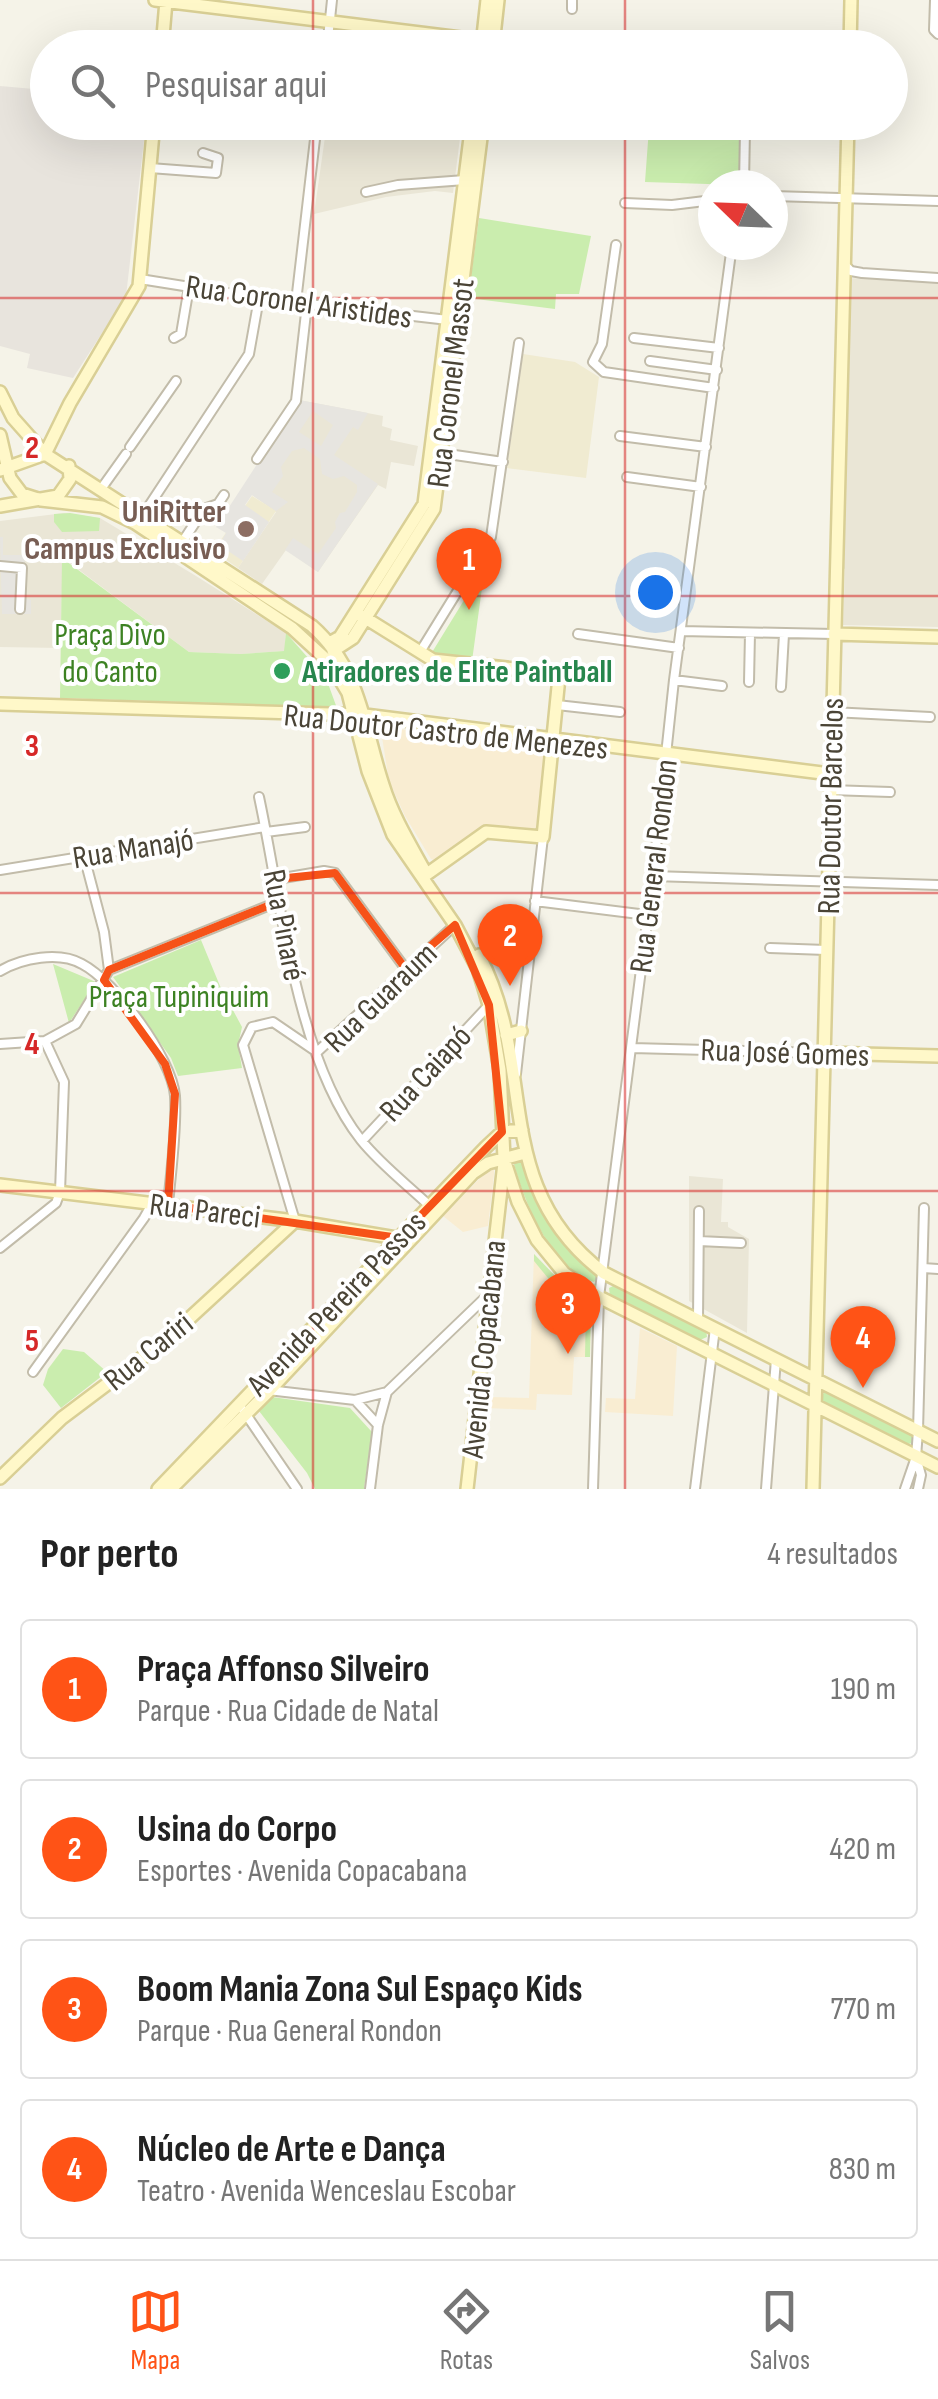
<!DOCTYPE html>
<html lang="pt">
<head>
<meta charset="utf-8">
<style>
	:root { --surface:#fff; --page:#f2f2f2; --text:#222; --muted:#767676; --line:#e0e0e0; --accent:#ff5316 }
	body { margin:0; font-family:"Sofia Sans Condensed",sans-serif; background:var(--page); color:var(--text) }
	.compass { position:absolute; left:698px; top:170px; width:90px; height:90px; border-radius:50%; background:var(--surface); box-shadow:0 10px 40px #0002; rotate:293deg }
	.you { position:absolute; left:655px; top:592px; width:35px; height:35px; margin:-25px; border:8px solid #fff; border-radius:50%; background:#1a73e8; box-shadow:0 0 0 15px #1a73e833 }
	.badge { display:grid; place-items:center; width:65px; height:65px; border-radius:50%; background:var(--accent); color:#fff; font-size:32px; font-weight:700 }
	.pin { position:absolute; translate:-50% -82px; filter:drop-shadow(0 2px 5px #0008) }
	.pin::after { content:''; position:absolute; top:52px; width:35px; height:30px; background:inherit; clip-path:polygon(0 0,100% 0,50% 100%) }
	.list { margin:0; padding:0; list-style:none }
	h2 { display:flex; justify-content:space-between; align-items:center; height:130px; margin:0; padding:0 40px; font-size:42px }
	h2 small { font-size:32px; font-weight:400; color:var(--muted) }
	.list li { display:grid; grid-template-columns:65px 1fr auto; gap:30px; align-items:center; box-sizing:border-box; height:140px; margin:0 20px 20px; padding:0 20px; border:2px solid var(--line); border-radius:10px }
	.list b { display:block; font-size:38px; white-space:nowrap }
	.list p { margin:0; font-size:32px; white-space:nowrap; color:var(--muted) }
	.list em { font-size:32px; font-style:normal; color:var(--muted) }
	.icon { flex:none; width:55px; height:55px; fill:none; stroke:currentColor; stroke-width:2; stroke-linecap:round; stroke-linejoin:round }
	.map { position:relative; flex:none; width:938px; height:1489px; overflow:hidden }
	.search { position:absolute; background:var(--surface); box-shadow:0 10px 40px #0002; left:30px; right:30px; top:30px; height:110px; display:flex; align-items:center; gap:25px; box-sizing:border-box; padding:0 35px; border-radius:55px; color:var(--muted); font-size:38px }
	.sheet { height:770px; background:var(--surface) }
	nav { display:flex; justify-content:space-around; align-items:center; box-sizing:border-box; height:140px; border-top:2px solid var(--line); background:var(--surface); font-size:28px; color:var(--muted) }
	nav a { display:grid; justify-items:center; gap:5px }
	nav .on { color:var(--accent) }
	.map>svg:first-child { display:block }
	.residential { fill:#eae6d6 }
	.commercial { fill:#f9edd2 }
	.industrial { fill:#e8e4dd }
	.education { fill:#f0ebd1 }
	.green { fill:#caedae }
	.parking { fill:#e7e5e0; fill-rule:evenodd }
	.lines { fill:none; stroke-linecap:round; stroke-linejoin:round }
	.street-casing { stroke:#c2bcaa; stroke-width:12 }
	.secondary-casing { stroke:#d9cf95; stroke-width:16 }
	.street { stroke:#fff; stroke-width:8 }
	.secondary { stroke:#fff8c9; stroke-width:11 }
	.marked { fill:none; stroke:#f65218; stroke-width:8; stroke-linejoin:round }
	.grid { fill:none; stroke:#d62828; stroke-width:2.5; stroke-opacity:0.55 }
	.education-dot { fill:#8d6e63; stroke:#fff; stroke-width:4 }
	.leisure-dot { fill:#2e9e5b; stroke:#fff; stroke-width:4 }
	.labels { text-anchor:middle; stroke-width:8; stroke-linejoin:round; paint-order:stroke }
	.street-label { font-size:32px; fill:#4a4436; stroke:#fff }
	.education-label { font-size:32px; font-weight:bold; fill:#785e54; stroke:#fff; text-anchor:end }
	.park-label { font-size:32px; fill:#3d8223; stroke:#fff }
	.leisure-label { font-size:32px; font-weight:bold; fill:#27864d; stroke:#fff; text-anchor:start }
	.grid-label { font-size:32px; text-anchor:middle; font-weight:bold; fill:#d62828; stroke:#fff; stroke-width:8; stroke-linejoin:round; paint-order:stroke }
</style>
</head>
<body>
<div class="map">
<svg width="938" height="1489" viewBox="0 0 938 1489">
	<rect width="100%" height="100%" fill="#f5f3e8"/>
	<path class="residential" d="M327,123L460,138L453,193L435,191L386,197L314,214Z
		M847,278L938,282V627L843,625L845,569L839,568Z
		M299,400L383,416L382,426L392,429L390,440L418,446L414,466L391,462L386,489L378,485L318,572L286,550L262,584L238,568L276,512L252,495Z
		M64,513L100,518L196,576L286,633L285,651L241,654L189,652L63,558L60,648L0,647V521Z
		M689,1176L723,1179L721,1222H728V1227L749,1239L747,1333L689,1301Z"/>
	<path class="commercial" d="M390,728L545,746L536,830L493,825L434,860L431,859L405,816L389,781L382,737Z
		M490,1168H494V1174L488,1226L463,1232L443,1216Z
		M534,1254L560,1281L591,1302L590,1357H574L572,1395L537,1394L536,1410L487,1408L488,1397L529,1398Z
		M640,1328L677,1346L673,1416L605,1412L606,1398L635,1399Z"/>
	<path class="industrial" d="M38,57L47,58L48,122L146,123L126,296L73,378L27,368L30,354L0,346V86L34,89Z"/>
	<path class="education" d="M523,354L575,362L599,377L586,478L507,468Z
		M252,496L276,511L238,568L213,551Z"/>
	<path class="green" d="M649,128L742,131L739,185L645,182Z
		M479,218L591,236L579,294H556L555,309L468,298Z
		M70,513L100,518L99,531L62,532L54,522V514Z
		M62,558L189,652L241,654L284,651L286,633L326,678L338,711L243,704L60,698Z
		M485,566L472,661L431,654Z
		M201,940L220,986L242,1027L238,1045L242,1068L178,1076L171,1058L113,977Z
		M53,964L96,982L69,1023Z
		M522,1158C527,1181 536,1206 550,1225C561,1240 594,1266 597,1279L594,1282C551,1269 523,1200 513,1160Z
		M534,1254L560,1281L591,1302L590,1357H585L586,1307H570V1295L552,1283L534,1261Z
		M617,1284L706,1329L707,1337L700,1340L610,1296L609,1288Z
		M63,1349L84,1352L107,1372L61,1408L43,1385L48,1369Z
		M830,1391L911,1431L913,1443L908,1444L824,1403L821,1398L824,1392Z
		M272,1397L350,1408L372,1432L364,1489H315L307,1473L259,1411Z"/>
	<path class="parking" d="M299,400L368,413L358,430L353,427L334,455L378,484L318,572L285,550L293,538L318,554L336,528L335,522L340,513L345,512L357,492V485L344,476L333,479L322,474L320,459L304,448L292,451L281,467L283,476L272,492L288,502L276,511L252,495L245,505L269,522L243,561L219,545L226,533L216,527ZM313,411L333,425L321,446L299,432Z
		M0,537H3V555H25L22,598L31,600V614H2Z"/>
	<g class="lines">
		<defs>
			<path id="street" d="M935,0L934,30L938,34
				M572,9V0
				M327,48L332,0
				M662,122L745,129L744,185
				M150,168L216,173L218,158L203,153
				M366,192L398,185L465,180
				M773,196L938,201
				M625,203L672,205L713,200
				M616,245L602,344L593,362L604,372L714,388
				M845,265L851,271L862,273L938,278
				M140,279L265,299L448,320
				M296,302L317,122
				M174,338L181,334L189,287
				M634,338L719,348
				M650,361L717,370
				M620,436L706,447
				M130,447L176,381
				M441,453L503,462
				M257,459L296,401L307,304
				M627,477L701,487
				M101,489L126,454
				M143,515L249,354L259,298
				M183,541L204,509L218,504L224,495
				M0,566L22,568L20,609
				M681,631L834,634
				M578,634L679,648
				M420,652L491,537L519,343
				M674,680L722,686
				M749,682L750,633
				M781,687L784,634
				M557,705L620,712
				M832,712L930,717
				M830,790L890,792
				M259,797C281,899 296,1058 361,1140C381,1165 409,1186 433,1209
				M266,832L305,827
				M0,870L265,827
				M653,876L938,885
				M277,879L324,871L335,873L405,968
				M535,901L647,915
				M770,948L826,950
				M109,970L280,901
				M0,971C22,958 59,951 82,964C115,981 172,1058 175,1096C177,1130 171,1170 168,1205
				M0,1044L45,1041L76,1024L109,970L104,932L84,856
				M632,1048L824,1053
				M317,1052L455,925
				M516,1074L543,837
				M362,1141L489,1005
				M295,1221L243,1045L252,1027L273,1022L314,1050
				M699,1241L741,1243
				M0,1248L56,1203L60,1192L64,1082L45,1041
				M923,1268L938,1269
				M698,1320L699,1211
				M33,1372L144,1218L152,1204
				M268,1390L355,1400L387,1392
				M355,1400L378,1425
				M243,1410L297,1489
				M916,1457L921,1475L918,1489
				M370,1489L378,1425L387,1392L490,1293
				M593,1489L599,1297L653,876L674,680L732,245
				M695,1489L715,1328
				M766,1489L776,1359
				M905,1489L916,1457L918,1431L924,1208"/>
			<path id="secondary" d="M155,0L493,42
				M482,45L487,0
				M493,45L498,0
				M162,48L166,1
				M850,48L851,0
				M0,392L13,418L45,454L312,626C360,668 364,727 383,785C392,814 408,841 423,868
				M0,435L10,478L22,494L41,500L102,507L135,523L292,628L330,663L348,693L368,771L393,835L455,925L478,969L489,1005L500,1070L504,1159L518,1202L537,1240L564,1273L599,1297L938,1467
				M45,454L70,403L139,286L154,122
				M0,470L45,454
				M0,506L58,496L70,479L69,466
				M359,614L433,660L552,673L559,677L543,837L486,832L427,874
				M834,634L938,637
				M331,642L340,637L424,504L472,122
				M333,651L353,638L434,509L483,122
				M0,704L365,715L830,774
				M479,955C539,1068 488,1185 604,1273L938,1441
				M506,1035L521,1031
				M824,1053L938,1056
				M0,1185L295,1221L402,1239
				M0,1478L62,1418L167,1339L295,1221
				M158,1489L486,1147L502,1132L522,1130
				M171,1489L269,1391L473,1173L488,1163L525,1153
				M467,1489L504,1163
				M813,1489L848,122"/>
		</defs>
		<use href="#street" class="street-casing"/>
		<use href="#secondary" class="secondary-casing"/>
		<use href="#street" class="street"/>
		<use href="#secondary" class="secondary"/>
	</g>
	<path class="marked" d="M335,873L405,968L455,925L489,1005L502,1132L399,1238L168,1205L175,1094L165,1064L104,980L109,970L280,901L277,879Z"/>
	<path class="grid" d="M313,0V48M625,0V48M313,122V1489M625,122V1489M0,298H938M0,596H938M0,893H938M0,1191H938"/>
	<circle class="education-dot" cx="246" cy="529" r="10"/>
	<circle class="leisure-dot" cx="282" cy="671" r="10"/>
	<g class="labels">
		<g class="street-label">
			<text transform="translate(299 301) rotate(8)" y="11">Rua Coronel Aristides</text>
			<text transform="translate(450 383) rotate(-83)" y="11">Rua Coronel Massot</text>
			<text transform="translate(446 731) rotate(6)" y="11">Rua Doutor Castro de Menezes</text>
			<text transform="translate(830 806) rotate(-89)" y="11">Rua Doutor Barcelos</text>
			<text transform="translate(133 848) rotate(-9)" y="11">Rua Manajó</text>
			<text transform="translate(653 866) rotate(-83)" y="11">Rua General Rondon</text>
			<text transform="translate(285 925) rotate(79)" y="11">Rua Pinaré</text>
			<text transform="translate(380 997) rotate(-44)" y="11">Rua Guaraum</text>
			<text transform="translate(785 1052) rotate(2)" y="11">Rua José Gomes</text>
			<text transform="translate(425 1073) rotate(-47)" y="11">Rua Caiapó</text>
			<text transform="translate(205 1210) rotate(7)" y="11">Rua Pareci</text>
			<text transform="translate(336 1303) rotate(-46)" y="11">Avenida Pereira Passos</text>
			<text transform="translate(483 1349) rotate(-84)" y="11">Avenida Copacabana</text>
			<text transform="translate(148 1351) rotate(-39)" y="11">Rua Cariri</text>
		</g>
		<g class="education-label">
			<text x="226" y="522">UniRitter<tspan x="226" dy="37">Campus Exclusivo</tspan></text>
		</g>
		<g class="park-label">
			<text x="110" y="645">Praça Divo<tspan x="110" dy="37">do Canto</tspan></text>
			<text x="179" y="1007">Praça Tupiniquim</text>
		</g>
		<g class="leisure-label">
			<text x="302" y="682">Atiradores de Elite Paintball</text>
		</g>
	</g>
	<g class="grid-label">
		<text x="32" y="458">2</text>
		<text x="32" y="756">3</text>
		<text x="32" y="1054">4</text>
		<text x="32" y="1351">5</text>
	</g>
</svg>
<svg class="compass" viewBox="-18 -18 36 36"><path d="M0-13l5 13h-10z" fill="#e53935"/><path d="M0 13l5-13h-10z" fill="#767676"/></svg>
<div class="you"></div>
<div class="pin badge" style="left:469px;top:610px">1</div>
<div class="pin badge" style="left:510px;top:986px">2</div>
<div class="pin badge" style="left:568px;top:1354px">3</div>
<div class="pin badge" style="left:863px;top:1388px">4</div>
<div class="search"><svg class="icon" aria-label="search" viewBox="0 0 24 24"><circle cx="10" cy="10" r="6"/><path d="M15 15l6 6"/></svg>Pesquisar aqui</div>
</div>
<section class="sheet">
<h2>Por perto<small>4 resultados</small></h2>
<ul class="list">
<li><span class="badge">1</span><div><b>Praça Affonso Silveiro</b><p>Parque · Rua Cidade de Natal</p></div><em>190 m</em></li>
<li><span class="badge">2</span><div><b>Usina do Corpo</b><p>Esportes · Avenida Copacabana</p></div><em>420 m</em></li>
<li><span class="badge">3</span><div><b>Boom Mania Zona Sul Espaço Kids</b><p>Parque · Rua General Rondon</p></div><em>770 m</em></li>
<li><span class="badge">4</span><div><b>Núcleo de Arte e Dança</b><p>Teatro · Avenida Wenceslau Escobar</p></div><em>830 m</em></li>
</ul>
</section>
<nav>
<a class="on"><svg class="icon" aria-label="map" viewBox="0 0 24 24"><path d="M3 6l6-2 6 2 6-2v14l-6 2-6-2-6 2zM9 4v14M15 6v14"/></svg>Mapa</a>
<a><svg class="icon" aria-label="directions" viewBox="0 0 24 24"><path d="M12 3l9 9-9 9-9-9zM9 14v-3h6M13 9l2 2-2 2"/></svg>Rotas</a>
<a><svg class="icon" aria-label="saved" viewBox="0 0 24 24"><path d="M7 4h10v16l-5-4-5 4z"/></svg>Salvos</a>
</nav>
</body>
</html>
